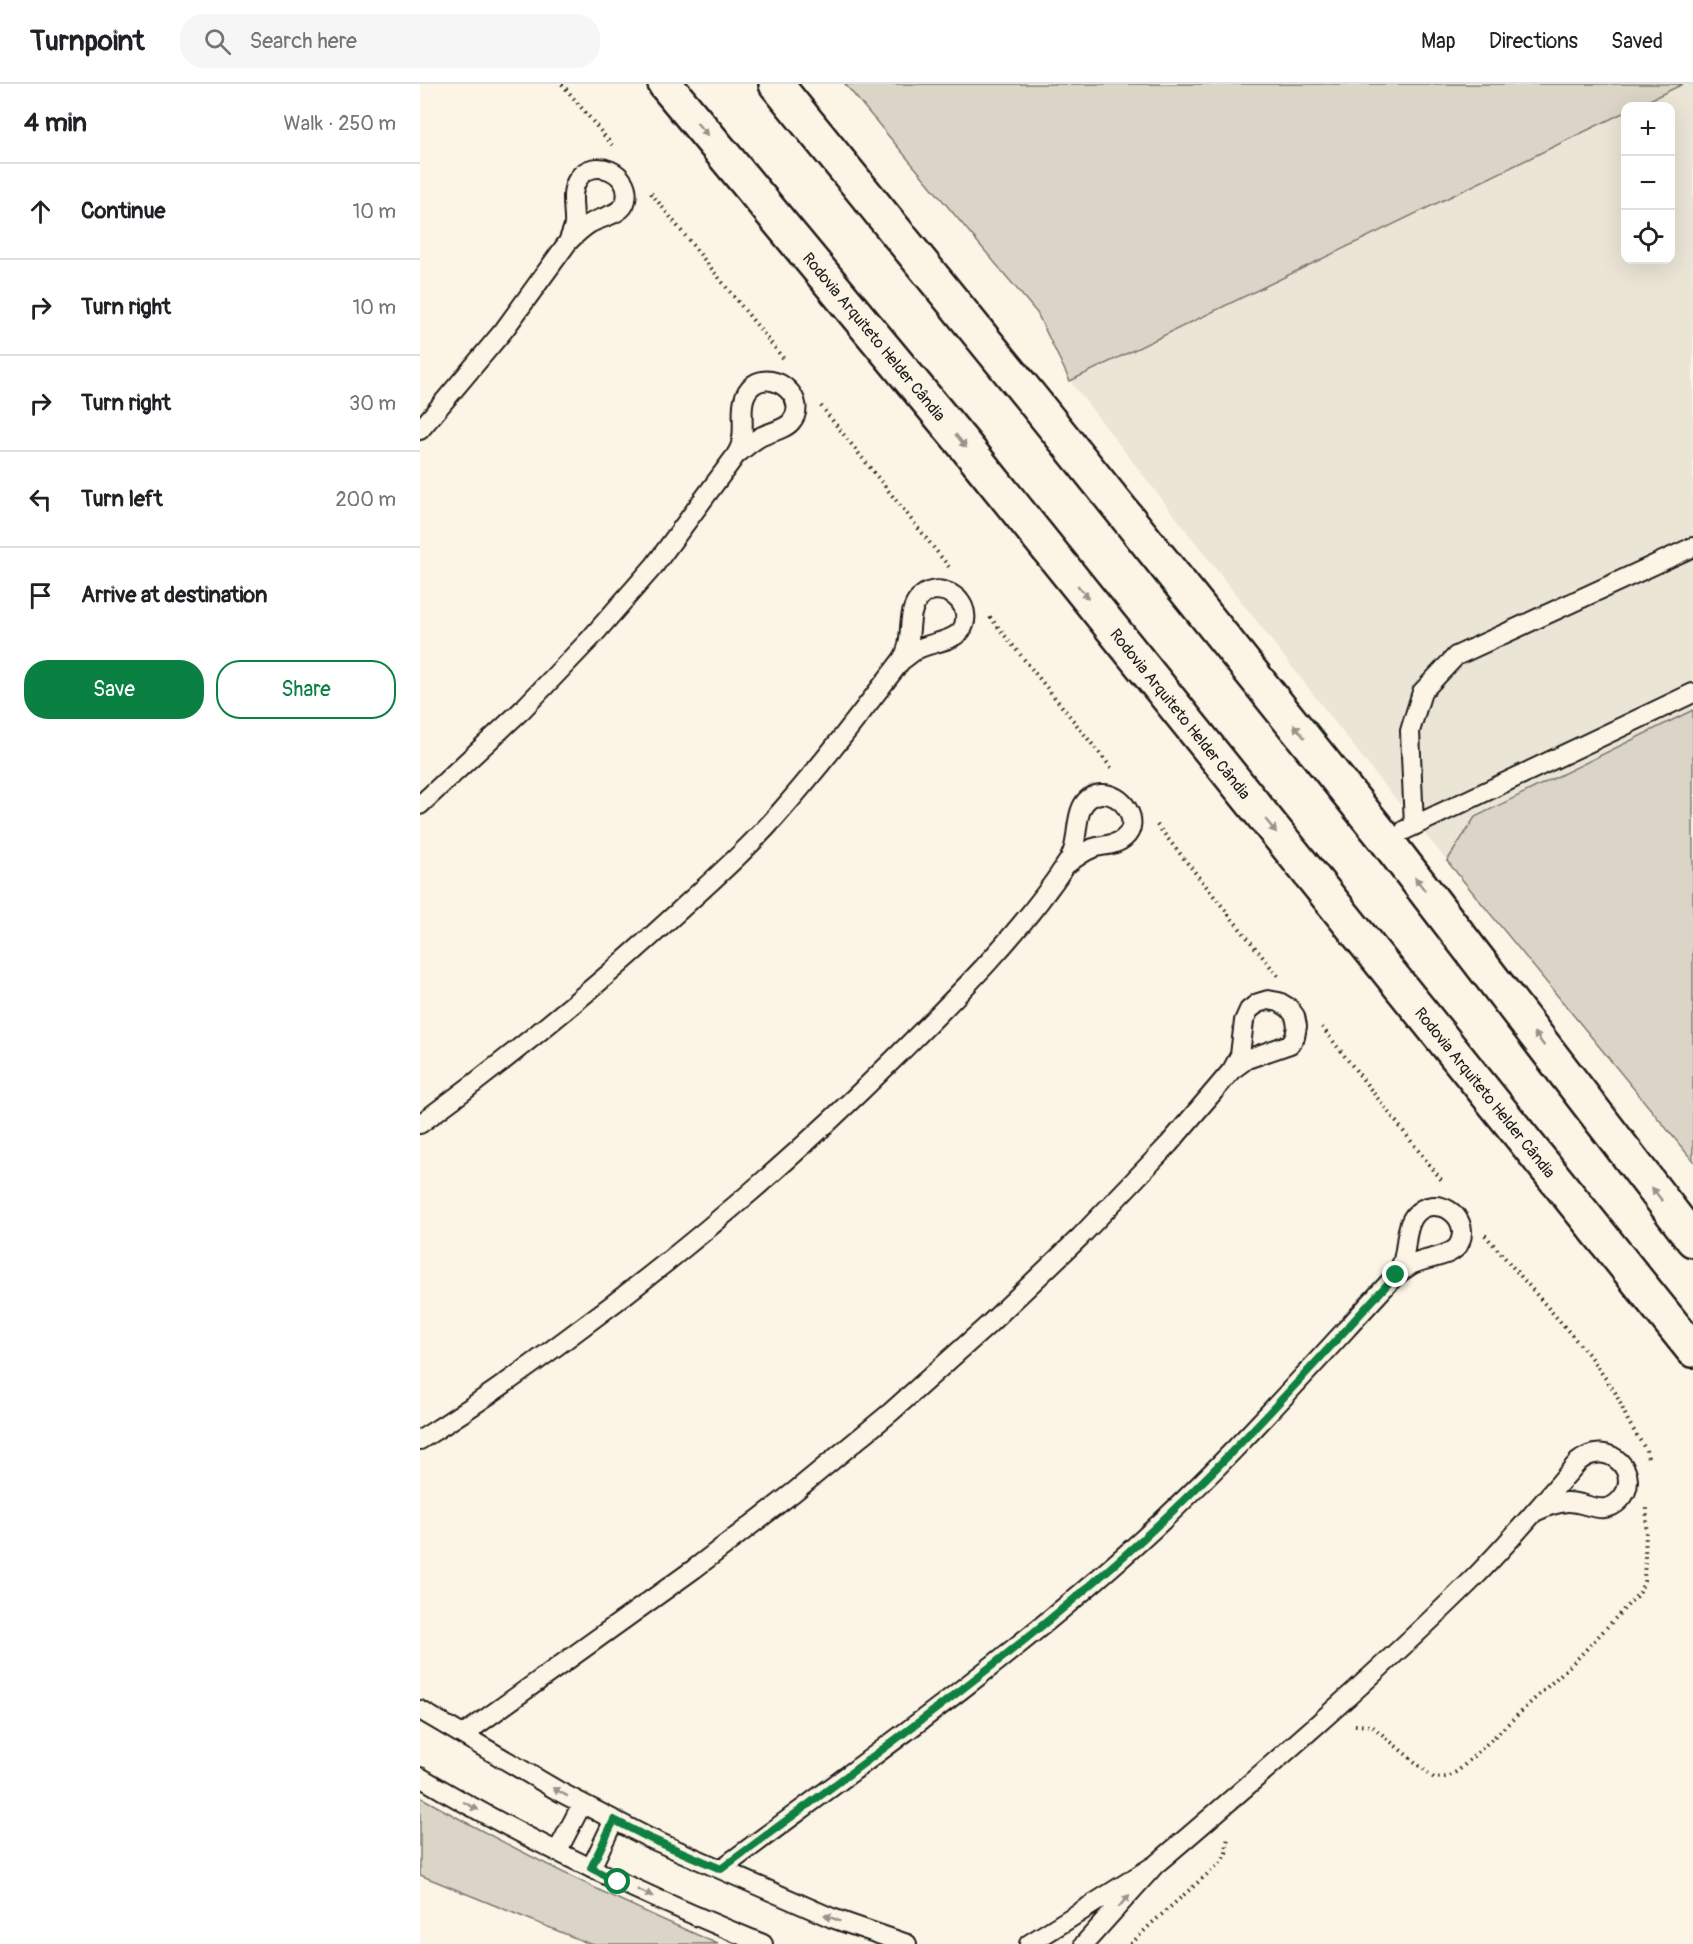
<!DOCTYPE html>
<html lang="en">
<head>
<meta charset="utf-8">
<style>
	:root { --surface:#fff; --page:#f6f6f6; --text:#202124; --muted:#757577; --line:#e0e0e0; --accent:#0b8043 }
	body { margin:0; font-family:Pangolin,sans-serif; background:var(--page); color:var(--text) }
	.controls { position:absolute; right:18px; top:18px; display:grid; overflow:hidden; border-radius:12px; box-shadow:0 6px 24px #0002 }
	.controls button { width:54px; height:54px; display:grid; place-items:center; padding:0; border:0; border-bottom:2px solid var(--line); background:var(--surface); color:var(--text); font:30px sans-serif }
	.stop { position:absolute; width:18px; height:18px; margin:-14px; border:4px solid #0b8043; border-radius:50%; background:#fff }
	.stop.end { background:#0b8043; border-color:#fff; box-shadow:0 2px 6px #0008 }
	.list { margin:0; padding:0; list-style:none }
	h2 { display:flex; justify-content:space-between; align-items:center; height:78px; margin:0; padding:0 24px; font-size:26px }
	h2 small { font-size:20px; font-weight:400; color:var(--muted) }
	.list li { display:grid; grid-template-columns:39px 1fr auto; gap:18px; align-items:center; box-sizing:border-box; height:96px; padding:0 24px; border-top:2px solid var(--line) }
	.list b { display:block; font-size:22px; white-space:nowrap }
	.list em { font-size:20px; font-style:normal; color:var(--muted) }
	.actions { display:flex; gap:12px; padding:18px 24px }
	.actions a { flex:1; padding:14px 0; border:2px solid var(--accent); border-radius:24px; text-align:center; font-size:21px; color:var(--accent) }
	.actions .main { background:var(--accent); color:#fff }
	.icon { flex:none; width:33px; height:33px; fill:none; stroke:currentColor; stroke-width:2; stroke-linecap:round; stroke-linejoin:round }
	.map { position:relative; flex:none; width:1273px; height:1860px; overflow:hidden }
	header { display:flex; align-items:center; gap:36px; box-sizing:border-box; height:84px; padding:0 30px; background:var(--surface); border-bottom:2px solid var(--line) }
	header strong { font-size:28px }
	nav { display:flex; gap:33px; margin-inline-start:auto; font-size:21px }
	.search { width:420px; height:54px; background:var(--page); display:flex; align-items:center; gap:15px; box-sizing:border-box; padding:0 21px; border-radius:24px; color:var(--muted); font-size:22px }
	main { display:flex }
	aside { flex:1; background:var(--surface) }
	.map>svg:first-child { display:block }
	.built { fill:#ebe5d6 }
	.green { fill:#dbd5c8; stroke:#7c7872; stroke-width:1.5 }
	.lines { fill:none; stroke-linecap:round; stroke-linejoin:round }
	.service-casing { stroke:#1c1c1c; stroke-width:22 }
	.primary-casing { stroke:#1c1c1c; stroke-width:38 }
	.path { stroke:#1c1c1c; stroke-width:4; stroke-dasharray:1.5 4.5; stroke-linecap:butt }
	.service { stroke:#fcf5e5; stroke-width:18 }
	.primary { stroke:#fcf5e5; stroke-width:33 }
	.oneway { fill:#97938b }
	.route { stroke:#0b8043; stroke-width:8 }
	.labels { text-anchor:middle; stroke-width:5; stroke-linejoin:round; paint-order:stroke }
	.street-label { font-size:16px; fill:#1c1c1c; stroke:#fcf5e5 }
</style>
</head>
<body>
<header>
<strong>Turnpoint</strong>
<div class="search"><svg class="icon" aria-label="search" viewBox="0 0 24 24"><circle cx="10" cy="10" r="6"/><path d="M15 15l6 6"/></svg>Search here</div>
<nav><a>Map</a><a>Directions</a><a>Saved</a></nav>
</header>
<main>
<aside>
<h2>4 min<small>Walk · 250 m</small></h2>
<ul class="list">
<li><svg class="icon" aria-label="ahead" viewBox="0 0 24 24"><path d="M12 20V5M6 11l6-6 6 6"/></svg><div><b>Continue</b></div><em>10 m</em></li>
<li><svg class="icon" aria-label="right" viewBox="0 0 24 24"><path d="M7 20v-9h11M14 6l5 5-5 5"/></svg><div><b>Turn right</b></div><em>10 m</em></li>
<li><svg class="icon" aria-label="right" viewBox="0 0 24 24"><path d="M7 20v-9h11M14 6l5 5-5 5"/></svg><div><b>Turn right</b></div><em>30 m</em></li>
<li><svg class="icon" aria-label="left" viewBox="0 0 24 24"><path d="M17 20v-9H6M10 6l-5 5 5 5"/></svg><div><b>Turn left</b></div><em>200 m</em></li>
<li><svg class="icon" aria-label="arrive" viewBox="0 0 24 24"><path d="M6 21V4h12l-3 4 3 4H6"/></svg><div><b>Arrive at destination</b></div></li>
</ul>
<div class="actions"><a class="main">Save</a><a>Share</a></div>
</aside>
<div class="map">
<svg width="1273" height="1860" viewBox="0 0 1273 1860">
	<rect width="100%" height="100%" fill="#fcf5e5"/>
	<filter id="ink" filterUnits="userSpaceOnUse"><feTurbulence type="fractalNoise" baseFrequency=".0167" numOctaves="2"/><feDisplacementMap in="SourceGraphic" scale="12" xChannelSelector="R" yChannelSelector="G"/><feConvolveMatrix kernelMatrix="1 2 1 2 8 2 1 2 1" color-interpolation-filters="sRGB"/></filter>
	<g filter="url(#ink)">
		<path class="built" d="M1263,0H1273V1072L959,695L650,297L1205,28L1206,176H1250V22H1217Z"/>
		<path class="green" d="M425,0H1263L1217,22H1206L1205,28L650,297L617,229Z
			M1273,626V1077L1027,777L1055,733Z
			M0,1713C98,1768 195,1816 298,1860H170L0,1791Z"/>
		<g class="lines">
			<defs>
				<path id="service" d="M0,346L84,246L148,158C150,153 153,146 154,141C155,126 149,108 158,95C173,72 212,88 206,116C203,131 180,133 169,140C161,145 154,152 148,158
					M0,721L102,626L170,555L234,482L316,371C325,364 332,357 342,352C351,348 365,345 371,338C390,316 355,285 333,301C317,314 325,336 322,354C322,360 319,366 316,371
					M994,742L990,647L1002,608L1036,572L1273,463
					M985,746L1273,609
					M0,1040C91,973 178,902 260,826C295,794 331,762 361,727C403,679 442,628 481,577C495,559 485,532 498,516C515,493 553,514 544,541C539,558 509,558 496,566C491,569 486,574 481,577
					M0,1356C50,1325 98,1291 145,1256C264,1169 375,1074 479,970C539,910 602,848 649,776C651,772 653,768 654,763C659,745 654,713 681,710C702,708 723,738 704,754C697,761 683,761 673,764C663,768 655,774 646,781
					M0,1626L140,1708L229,1754L412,1834L487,1860
					M43,1651L274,1485L374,1408L471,1328L567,1242L660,1153L749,1060L812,986L827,975L870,960L875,953L877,942L875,932L869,924L859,918L848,916L838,919L829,926L824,937L820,971L812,986
					M0,1693C109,1758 225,1812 343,1860
					M137,1768L162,1720
					M735,1781C844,1688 953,1594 1055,1493C1091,1456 1124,1417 1158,1378C1189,1352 1224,1391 1200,1416C1183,1434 1166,1417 1147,1418C1136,1419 1125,1423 1115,1428
					M171,1784L194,1736
					M301,1785C438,1683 578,1584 705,1471C802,1385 888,1286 976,1191C990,1172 982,1146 995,1131C1014,1109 1051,1131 1040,1158C1034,1174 1005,1173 991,1181C986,1184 981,1188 976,1191
					M609,1860L735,1781L664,1860"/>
				<g id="primary">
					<path id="s1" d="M245,0L547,364L1273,1266"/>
					<path d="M356,0L612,315L966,756L1273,1156"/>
				</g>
			</defs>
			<use href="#service" class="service-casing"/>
			<use href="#primary" class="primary-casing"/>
			<path class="path" d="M142,0L192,61
				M231,109L363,274
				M401,322L529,483
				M570,533L693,686
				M737,741L858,892
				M902,943L1023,1098
				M1065,1151L1169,1271L1195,1308L1208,1337L1226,1366L1228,1374
				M935,1641L952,1642L1014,1694L1028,1693L1039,1686L1158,1574L1220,1508L1224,1497L1227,1423
				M711,1860L731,1840L801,1778L806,1769L808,1752"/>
			<use href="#service" class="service"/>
			<use href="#primary" class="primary"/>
		</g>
		<defs><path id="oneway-solid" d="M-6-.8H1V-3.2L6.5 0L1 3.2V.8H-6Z" transform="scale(1.5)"/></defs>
		<g class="oneway">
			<use href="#oneway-solid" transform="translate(282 45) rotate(50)"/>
			<use href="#oneway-solid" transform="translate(541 357) rotate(50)"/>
			<use href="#oneway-solid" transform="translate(663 508) rotate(51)"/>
			<use href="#oneway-solid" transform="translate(879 647) rotate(-129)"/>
			<use href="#oneway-solid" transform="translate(851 742) rotate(51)"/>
			<use href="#oneway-solid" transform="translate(1000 800) rotate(-127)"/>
			<use href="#oneway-solid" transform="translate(1119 955) rotate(-127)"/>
			<use href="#oneway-solid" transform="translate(1237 1110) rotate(-127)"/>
			<use href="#oneway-solid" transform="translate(140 1708) rotate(-151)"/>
			<use href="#oneway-solid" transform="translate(51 1722) rotate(28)"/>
			<use href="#oneway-solid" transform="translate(225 1809) rotate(24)"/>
			<use href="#oneway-solid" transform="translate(704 1817) rotate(-49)"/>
			<use href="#oneway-solid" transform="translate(412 1834) rotate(-158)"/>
		</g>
	</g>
	<g class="lines" filter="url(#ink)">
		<path class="route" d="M198,1798L171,1784L194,1736L229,1754L301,1785C438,1683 578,1584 705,1471C802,1385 888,1286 976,1191"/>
	</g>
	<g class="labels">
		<g class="street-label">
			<text dy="6" stroke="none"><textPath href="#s1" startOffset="328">Rodovia Arquiteto Helder Cândia</textPath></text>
			<text dy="6" stroke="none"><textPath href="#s1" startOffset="814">Rodovia Arquiteto Helder Cândia</textPath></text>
			<text dy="6" stroke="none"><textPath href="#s1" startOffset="1300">Rodovia Arquiteto Helder Cândia</textPath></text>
		</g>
	</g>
</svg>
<div class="controls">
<button>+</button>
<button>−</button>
<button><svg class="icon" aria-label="locate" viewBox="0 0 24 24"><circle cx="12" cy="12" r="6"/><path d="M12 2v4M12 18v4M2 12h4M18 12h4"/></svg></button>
</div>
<div class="stop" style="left:198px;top:1798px"></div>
<div class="stop end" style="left:976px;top:1191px"></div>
</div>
</main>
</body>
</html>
